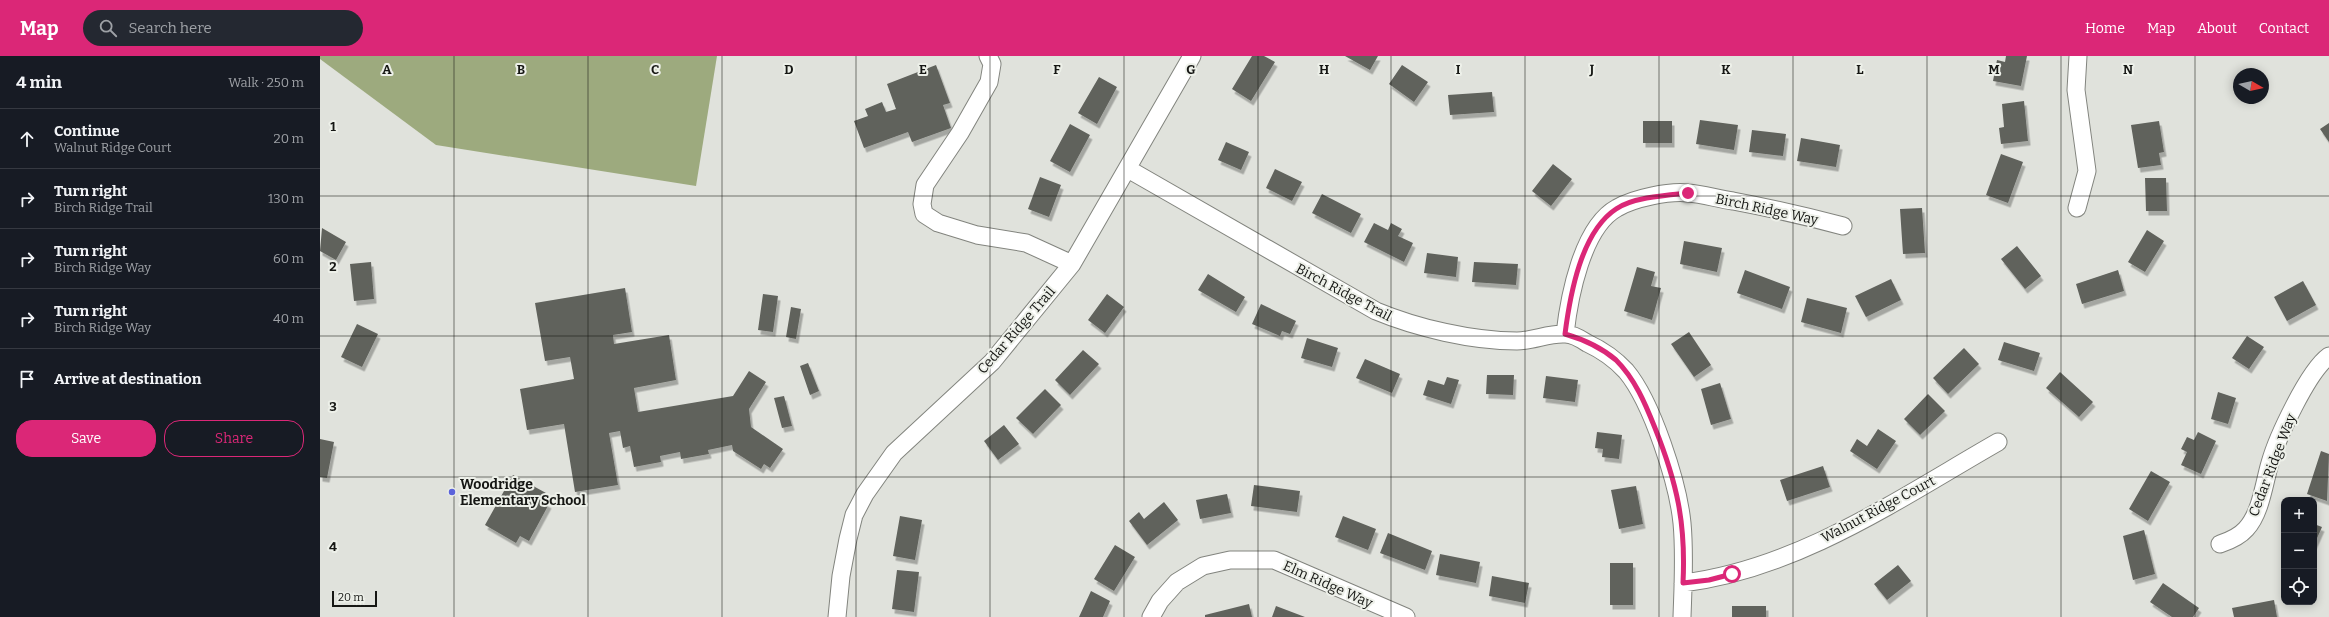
<!DOCTYPE html>
<html lang="en">
<head>
<meta charset="utf-8">
<style>
	:root { --surface:#171b24; --page:#242831; --text:#f1f3f6; --muted:#9ea1a6; --line:#363941; --accent:#db2777 }
	body { margin:0; font-family:Bitter,serif; background:var(--page); color:var(--text) }
	.controls { position:absolute; right:12px; bottom:12px; display:grid; overflow:hidden; border-radius:8px; box-shadow:0 2px 10px #0003 }
	.controls button { width:36px; height:36px; display:grid; place-items:center; padding:0; border:0; border-bottom:1px solid var(--line); background:var(--surface); color:var(--text); font:20px sans-serif }
	.compass { position:absolute; left:1913px; top:12px; width:36px; height:36px; border-radius:50%; background:var(--surface); box-shadow:0 2px 10px #0003; rotate:99deg }
	.scale { position:absolute; left:12px; bottom:10px; width:45px; box-sizing:border-box; padding-left:4px; border:2px solid #161714; border-top:0; font-size:11px; line-height:14px; white-space:nowrap; color:#161714; -webkit-text-stroke:3px #edf0e9; paint-order:stroke }
	.stop { position:absolute; width:12px; height:12px; margin:-9px; border:3px solid #db2777; border-radius:50%; background:#fff }
	.stop.end { background:#db2777; border-color:#fff; box-shadow:0 1px 4px #0008 }
	.list { margin:0; padding:0; list-style:none }
	h2 { display:flex; justify-content:space-between; align-items:center; height:52px; margin:0; padding:0 16px; font-size:17px }
	h2 small { font-size:13px; font-weight:400; color:var(--muted) }
	.list li { display:grid; grid-template-columns:26px 1fr auto; gap:12px; align-items:center; box-sizing:border-box; height:60px; padding:0 16px; border-top:1px solid var(--line) }
	.list b { display:block; font-size:15px; white-space:nowrap }
	.list p { margin:0; font-size:13px; white-space:nowrap; color:var(--muted) }
	.list em { font-size:13px; font-style:normal; color:var(--muted) }
	.actions { display:flex; gap:8px; padding:12px 16px }
	.actions a { flex:1; padding:9px 0; border:1px solid var(--accent); border-radius:16px; text-align:center; font-size:14px; color:var(--accent) }
	.actions .main { background:var(--accent); color:#fff }
	.icon { flex:none; width:22px; height:22px; fill:none; stroke:currentColor; stroke-width:2; stroke-linecap:round; stroke-linejoin:round }
	.map { position:relative; flex:none; width:2009px; height:561px; overflow:hidden }
	header { display:flex; align-items:center; gap:24px; box-sizing:border-box; height:56px; padding:0 20px; background:var(--accent); color:#fff }
	header strong { font-size:19px }
	nav { display:flex; gap:22px; margin-inline-start:auto; font-size:14px }
	.search { width:280px; height:36px; background:var(--page); display:flex; align-items:center; gap:10px; box-sizing:border-box; padding:0 14px; border-radius:22px; color:var(--muted); font-size:15px }
	main { display:flex }
	aside { flex:1; background:var(--surface) }
	.map>svg:first-child { display:block }
	.forest { fill:#9daa7e }
	.building { fill:#60625c; filter:url(#shadow) }
	.lines { fill:none; stroke-linecap:round; stroke-linejoin:round }
	.minor-casing { stroke:#82847e; stroke-width:19 }
	.minor { stroke:#fff; stroke-width:17 }
	.route { stroke:#db2777; stroke-width:5 }
	.grid { fill:none; stroke:#161714; stroke-width:1; stroke-opacity:0.55 }
	.poi-dot { fill:#5b63db; stroke:#edf0e9; stroke-width:1.5 }
	.labels { text-anchor:middle; stroke-width:4; stroke-linejoin:round; paint-order:stroke }
	.street-label { font-size:14px; fill:#161714; stroke:#edf0e9 }
	.poi-label { font-size:14px; font-weight:bold; fill:#161714; stroke:#edf0e9; text-anchor:start }
	.grid-label { font-size:13px; text-anchor:middle; font-weight:bold; fill:#161714; stroke:#edf0e9; stroke-width:4; stroke-linejoin:round; paint-order:stroke }
</style>
</head>
<body>
<header>
<strong>Map</strong>
<div class="search"><svg class="icon" aria-label="search" viewBox="0 0 24 24"><circle cx="10" cy="10" r="6"/><path d="M15 15l6 6"/></svg>Search here</div>
<nav><a>Home</a><a>Map</a><a>About</a><a>Contact</a></nav>
</header>
<main>
<aside>
<h2>4 min<small>Walk · 250 m</small></h2>
<ul class="list">
<li><svg class="icon" aria-label="ahead" viewBox="0 0 24 24"><path d="M12 20V5M6 11l6-6 6 6"/></svg><div><b>Continue</b><p>Walnut Ridge Court</p></div><em>20 m</em></li>
<li><svg class="icon" aria-label="right" viewBox="0 0 24 24"><path d="M7 20v-9h11M14 6l5 5-5 5"/></svg><div><b>Turn right</b><p>Birch Ridge Trail</p></div><em>130 m</em></li>
<li><svg class="icon" aria-label="right" viewBox="0 0 24 24"><path d="M7 20v-9h11M14 6l5 5-5 5"/></svg><div><b>Turn right</b><p>Birch Ridge Way</p></div><em>60 m</em></li>
<li><svg class="icon" aria-label="right" viewBox="0 0 24 24"><path d="M7 20v-9h11M14 6l5 5-5 5"/></svg><div><b>Turn right</b><p>Birch Ridge Way</p></div><em>40 m</em></li>
<li><svg class="icon" aria-label="arrive" viewBox="0 0 24 24"><path d="M6 21V4h12l-3 4 3 4H6"/></svg><div><b>Arrive at destination</b></div></li>
</ul>
<div class="actions"><a class="main">Save</a><a>Share</a></div>
</aside>
<div class="map">
<svg width="2009" height="561" viewBox="0 0 2009 561">
	<defs>
		<filter id="shadow"><feDropShadow dx="2.5" dy="4.5" stdDeviation="0" flood-color="#0004"/></filter>
	</defs>
	<rect width="100%" height="100%" fill="#e0e2dc"/>
	<path class="forest" d="M0,0H397L376,130L116,89L0,3Z"/>
	<path class="building" d="M932,0H944L955,6L931,45L912,33Z
		M1025,0H1058L1050,14Z
		M1686,0H1707L1701,30L1673,25L1677,4L1685,6Z
		M616,9L630,47L623,49L631,72L592,86L588,76L544,92L534,65L548,60L545,53L562,46L566,56L576,53L567,28Z
		M1082,9L1108,26L1094,46L1069,28Z
		M779,21L797,31L777,68L758,57Z
		M1172,36L1174,56L1130,59L1128,39Z
		M1704,45L1708,85L1681,88L1679,72L1684,71L1682,48Z
		M1380,64L1418,69L1414,94L1376,88Z
		M1323,65H1352V87H1323Z
		M1839,65L1844,96L1839,97L1841,109L1818,112L1811,69Z
		M2009,67V86L2000,73Z
		M750,68L770,79L750,116L730,105Z
		M1432,74L1466,78L1463,100L1429,96Z
		M1481,82L1520,89L1516,111L1477,105Z
		M906,86L929,96L921,114L898,104Z
		M1681,98L1703,106L1688,147L1666,139Z
		M1233,108L1252,123L1231,150L1212,135Z
		M955,113L982,126L972,145L946,132Z
		M720,121L741,129L729,161L708,153Z
		M1825,122H1846L1847,155H1826Z
		M1002,138L1041,158L1031,177L992,157Z
		M1602,152L1605,197L1583,198L1580,153Z
		M1054,167L1068,174L1071,167L1082,173L1078,180L1093,187L1084,206L1044,186Z
		M2,172L26,186L16,204L0,195Z
		M1827,174L1844,185L1825,216L1808,206Z
		M1364,185L1402,192L1397,216L1360,208Z
		M1697,190L1721,220L1705,233L1681,203Z
		M1107,197L1138,201L1136,221L1104,217Z
		M51,206L54,243L34,245L30,208Z
		M1154,206L1198,208L1196,229L1152,226Z
		M1317,211L1335,216L1331,230L1341,232L1332,264L1304,255Z
		M1425,214L1470,231L1462,253L1417,237Z
		M1798,214L1804,235L1762,248L1756,228Z
		M888,218L925,241L916,256L878,234Z
		M1571,223L1581,244L1546,261L1535,240Z
		M1983,225L1996,249L1967,265L1954,241Z
		M305,232L312,276L293,279L294,288L349,279L356,324L314,332L318,356L413,340L429,315L446,326L429,353L431,371L463,393L450,412L444,408L441,413L413,395L412,389L388,394L389,398L361,403L360,396L340,400L341,406L314,411L310,390L303,392L300,375L289,377L298,429L255,436L244,368L207,374L200,333L254,323L250,301L225,305L215,247Z
		M443,238L458,240L453,276L438,274Z
		M787,238L804,251L785,277L768,264Z
		M1487,242L1527,252L1521,277L1481,266Z
		M941,248L976,265L970,278L962,275L960,280L932,268Z
		M471,251L481,253L476,283L466,281Z
		M37,268L58,278L42,311L21,301Z
		M1369,276L1391,309L1374,321L1351,288Z
		M1927,280L1944,291L1929,313L1912,302Z
		M987,282L1018,292L1012,311L981,302Z
		M1684,286L1720,297L1714,315L1678,304Z
		M1644,292L1659,308L1628,338L1613,322Z
		M763,294L779,308L750,339L735,324Z
		M1045,303L1080,318L1072,337L1036,322Z
		M488,307L499,335L490,339L480,310Z
		M1740,316L1773,346L1759,361L1726,332Z
		M1167,319H1194L1193,339L1166,338Z
		M1226,320L1258,324L1255,346L1223,342Z
		M1127,321L1139,324L1131,348L1103,339L1108,324L1124,329Z
		M1400,327L1411,363L1391,369L1381,333Z
		M725,333L741,349L713,378L696,362Z
		M1898,336L1916,342L1908,368L1891,363Z
		M1608,338L1625,355L1600,379L1584,363Z
		M464,340L472,370L462,372L454,342Z
		M684,369L699,388L678,404L664,385Z
		M1558,373L1576,385L1557,413L1530,395L1537,383L1547,390Z
		M1277,376L1302,379L1299,403L1282,401L1283,393L1275,392Z
		M1878,376L1896,385L1881,418L1861,409L1867,396L1861,393L1867,381L1874,384Z
		M0,383L14,386L7,422L0,421Z
		M2001,395L2009,398L2007,445L1987,438Z
		M1503,410L1510,431L1467,445L1460,424Z
		M1831,415L1850,426L1828,465L1809,453Z
		M193,419L226,437L222,444L229,448L209,485L200,480L196,487L165,469Z
		M934,429L980,435L977,456L931,450Z
		M1316,430L1323,468L1299,473L1291,434Z
		M907,438L911,457L880,463L876,444Z
		M844,446L858,464L827,489L809,465L819,456L824,463Z
		M580,460L602,464L595,504L573,500Z
		M1023,460L1056,473L1048,494L1015,481Z
		M1994,468L2002,471L1994,489Z
		M1824,474L1835,518L1813,524L1803,480Z
		M1068,477L1112,495L1105,514L1060,497Z
		M795,489L815,501L794,535L774,523Z
		M1120,498L1160,506L1156,527L1116,519Z
		M1290,507H1313V549H1290Z
		M1578,509L1591,525L1567,544L1554,528Z
		M577,514L599,516L594,556L572,553Z
		M1172,520L1209,527L1205,547L1169,540Z
		M1843,527L1879,552L1873,561H1852L1830,546Z
		M771,535L790,545L783,561H759Z
		M1954,544L1957,561H1914L1912,552Z
		M929,548L932,561H885V559Z
		M956,550L985,561H952Z
		M1412,550H1446V561H1412Z"/>
	<g class="lines">
		<defs>
			<path id="minor" d="M668,0L672,8L669,26L640,77L605,129L602,148L604,158L618,167L657,179L706,187L752,208
				M808,113L1056,255C1097,272 1152,285 1197,285C1213,285 1229,277 1245,278C1253,278 1261,283 1267,287C1282,294 1295,303 1306,315C1332,346 1358,427 1362,467C1365,498 1363,530 1362,561
				M1757,152L1767,115L1756,34L1758,0
				M1245,278C1249,242 1262,171 1297,152C1314,142 1349,135 1368,137C1383,138 1398,143 1413,145C1450,152 1486,160 1523,170
				M1900,488C1909,485 1919,481 1926,473C1941,457 1944,427 1950,407C1957,382 1988,315 2009,300
				M1363,527C1478,513 1580,442 1678,386
				M517,561L521,520L528,483L534,459L545,438L574,397L672,306L752,208L872,0
				M831,561L840,545L857,526L883,510L910,504H954L1086,561"/>
		</defs>
		<use href="#minor" class="minor-casing"/>
		<use href="#minor" class="minor"/>
	</g>
	<g class="lines">
		<path class="route" d="M1368,137C1348,139 1313,141 1296,153C1261,176 1250,239 1245,278C1262,283 1282,292 1296,304C1315,323 1325,347 1335,372C1357,427 1366,467 1363,527L1389,524L1412,518"/>
	</g>
	<path class="grid" d="M134,0V561M268,0V561M402,0V561M536,0V561M670,0V561M804,0V561M938,0V561M1071,0V561M1205,0V561M1339,0V561M1473,0V561M1607,0V561M1741,0V561M1875,0V561M0,140H2009M0,280H2009M0,421H2009"/>
	<circle class="poi-dot" cx="132" cy="436" r="4"/>
	<g class="labels">
		<g class="street-label">
			<text transform="translate(1447 153) rotate(12)" y="5">Birch Ridge Way</text>
			<text transform="translate(1024 236) rotate(28)" y="5">Birch Ridge Trail</text>
			<text transform="translate(696 274) rotate(-49)" y="5">Cedar Ridge Trail</text>
			<text transform="translate(1952 409) rotate(-69)" y="5">Cedar Ridge Way</text>
			<text transform="translate(1558 453) rotate(-28)" y="5">Walnut Ridge Court</text>
			<text transform="translate(1008 528) rotate(24)" y="5">Elm Ridge Way</text>
		</g>
		<g class="poi-label">
			<text x="140" y="433">Woodridge<tspan x="140" dy="16">Elementary School</tspan></text>
		</g>
	</g>
	<g class="grid-label">
		<text x="67" y="18">A</text>
		<text x="201" y="18">B</text>
		<text x="335" y="18">C</text>
		<text x="469" y="18">D</text>
		<text x="603" y="18">E</text>
		<text x="737" y="18">F</text>
		<text x="871" y="18">G</text>
		<text x="1004" y="18">H</text>
		<text x="1138" y="18">I</text>
		<text x="1272" y="18">J</text>
		<text x="1406" y="18">K</text>
		<text x="1540" y="18">L</text>
		<text x="1674" y="18">M</text>
		<text x="1808" y="18">N</text>
		<text x="13" y="75">1</text>
		<text x="13" y="215">2</text>
		<text x="13" y="355">3</text>
		<text x="13" y="495">4</text>
	</g>
</svg>
<div class="controls">
<button>+</button>
<button>−</button>
<button><svg class="icon" aria-label="locate" viewBox="0 0 24 24"><circle cx="12" cy="12" r="6"/><path d="M12 2v4M12 18v4M2 12h4M18 12h4"/></svg></button>
</div>
<svg class="compass" viewBox="-18 -18 36 36"><path d="M0-13l5 13h-10z" fill="#e53935"/><path d="M0 13l5-13h-10z" fill="#9ea1a6"/></svg>
<div class="scale">20 m</div>
<div class="stop" style="left:1412px;top:518px"></div>
<div class="stop end" style="left:1368px;top:137px"></div>
</div>
</main>
</body>
</html>
